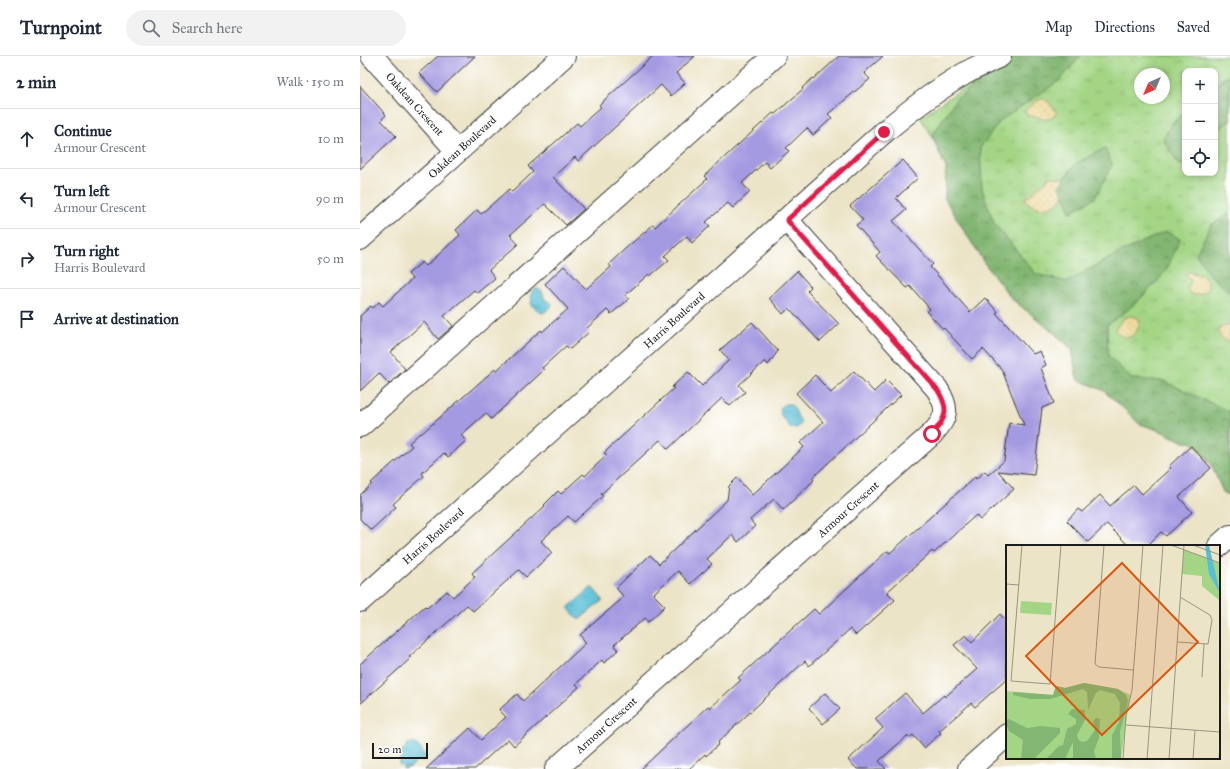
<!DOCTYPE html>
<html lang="en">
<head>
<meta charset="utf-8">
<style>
	:root { --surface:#fff; --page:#f2f2f3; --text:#1f2937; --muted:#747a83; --line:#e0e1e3 }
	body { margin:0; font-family:"IM FELL Great Primer",serif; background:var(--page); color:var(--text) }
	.controls { position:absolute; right:12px; top:12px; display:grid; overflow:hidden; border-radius:8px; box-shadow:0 2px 6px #0003 }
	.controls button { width:36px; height:36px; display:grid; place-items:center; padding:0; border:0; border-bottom:1px solid var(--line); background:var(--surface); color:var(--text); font:20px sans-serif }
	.compass { position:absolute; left:774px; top:12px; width:36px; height:36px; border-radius:50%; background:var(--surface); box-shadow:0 2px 6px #0003; rotate:224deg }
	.scale { position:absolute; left:12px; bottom:10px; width:56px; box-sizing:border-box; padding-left:4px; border:2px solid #1c1c1c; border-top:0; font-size:11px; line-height:14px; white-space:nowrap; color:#1c1c1c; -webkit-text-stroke:3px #fff; paint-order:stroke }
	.stop { position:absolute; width:12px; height:12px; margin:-9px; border:3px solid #e11d48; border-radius:50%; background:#fff }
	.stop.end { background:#e11d48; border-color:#fff; box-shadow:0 1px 4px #0008 }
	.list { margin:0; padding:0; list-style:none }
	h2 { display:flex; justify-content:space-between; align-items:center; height:52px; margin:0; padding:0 16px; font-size:17px }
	h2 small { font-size:13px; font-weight:400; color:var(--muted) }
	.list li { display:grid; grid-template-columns:26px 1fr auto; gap:12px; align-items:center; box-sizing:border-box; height:60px; padding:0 16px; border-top:1px solid var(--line) }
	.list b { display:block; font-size:15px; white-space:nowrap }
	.list p { margin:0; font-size:13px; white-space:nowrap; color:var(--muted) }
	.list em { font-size:13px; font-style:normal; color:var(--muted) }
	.icon { flex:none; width:22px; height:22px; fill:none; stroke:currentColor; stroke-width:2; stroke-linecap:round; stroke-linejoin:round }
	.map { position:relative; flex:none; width:870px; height:713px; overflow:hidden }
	header { display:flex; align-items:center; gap:24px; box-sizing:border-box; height:56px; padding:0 20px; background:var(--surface); border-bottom:1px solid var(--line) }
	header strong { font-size:19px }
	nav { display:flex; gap:22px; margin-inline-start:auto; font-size:14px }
	.search { width:280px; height:36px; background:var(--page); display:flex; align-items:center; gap:10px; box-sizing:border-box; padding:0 14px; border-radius:22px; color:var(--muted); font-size:15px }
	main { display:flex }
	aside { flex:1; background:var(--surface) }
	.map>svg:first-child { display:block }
	.grass { fill:url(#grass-tufts); stroke:#607850; fill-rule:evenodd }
	.forest { fill:url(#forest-crowns); stroke:#4f6947 }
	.sand { fill:url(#sand-dots); stroke:#857b5d }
	.water { fill:url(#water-ripples); stroke:#3a6d78 }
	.building { fill:#a49ae1 }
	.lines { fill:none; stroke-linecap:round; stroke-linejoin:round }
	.minor-casing { stroke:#3b3a36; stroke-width:24 }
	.minor { stroke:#fff; stroke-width:22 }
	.route { stroke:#e11d48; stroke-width:5 }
	.labels { text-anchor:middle; stroke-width:3.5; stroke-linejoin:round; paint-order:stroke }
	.street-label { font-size:11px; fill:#1c1c1c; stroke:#fff }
	.inset-road { fill:none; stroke:#999483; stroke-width:1 }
	.view { fill:#de560d; fill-opacity:0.15; stroke:#de560d; stroke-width:2 }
	.inset-edge { fill:none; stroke:#1c1c1c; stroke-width:2 }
</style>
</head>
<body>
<header>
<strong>Turnpoint</strong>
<div class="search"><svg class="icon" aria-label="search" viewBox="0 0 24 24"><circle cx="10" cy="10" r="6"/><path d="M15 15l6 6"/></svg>Search here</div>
<nav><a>Map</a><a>Directions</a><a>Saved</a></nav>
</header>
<main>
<aside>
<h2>2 min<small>Walk · 150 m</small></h2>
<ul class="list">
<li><svg class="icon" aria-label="ahead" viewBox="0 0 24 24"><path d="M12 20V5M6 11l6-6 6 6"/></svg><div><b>Continue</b><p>Armour Crescent</p></div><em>10 m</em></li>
<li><svg class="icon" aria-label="left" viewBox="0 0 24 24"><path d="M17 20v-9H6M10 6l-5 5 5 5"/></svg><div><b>Turn left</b><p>Armour Crescent</p></div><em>90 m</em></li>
<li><svg class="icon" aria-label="right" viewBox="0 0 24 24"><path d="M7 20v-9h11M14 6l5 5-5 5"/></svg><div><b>Turn right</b><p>Harris Boulevard</p></div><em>50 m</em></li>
<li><svg class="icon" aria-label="arrive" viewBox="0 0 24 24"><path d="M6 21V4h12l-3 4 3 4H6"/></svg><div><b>Arrive at destination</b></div></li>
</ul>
</aside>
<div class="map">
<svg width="870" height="713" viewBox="0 0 870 713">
	<defs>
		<pattern id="grass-tufts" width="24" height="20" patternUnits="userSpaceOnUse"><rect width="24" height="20" fill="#a3d584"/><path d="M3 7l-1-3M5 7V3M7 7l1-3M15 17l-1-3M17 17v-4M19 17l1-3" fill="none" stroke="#8cb671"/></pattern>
		<pattern id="forest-crowns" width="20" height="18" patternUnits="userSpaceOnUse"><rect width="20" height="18" fill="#82b672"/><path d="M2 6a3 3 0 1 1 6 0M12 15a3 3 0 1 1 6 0" fill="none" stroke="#6a935d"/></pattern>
		<pattern id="sand-dots" width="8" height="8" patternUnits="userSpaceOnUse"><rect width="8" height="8" fill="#eeda9e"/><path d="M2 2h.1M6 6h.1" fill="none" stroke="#ccba88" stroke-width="1.8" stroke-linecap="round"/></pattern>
		<pattern id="water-ripples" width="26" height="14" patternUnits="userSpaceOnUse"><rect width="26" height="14" fill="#57bed5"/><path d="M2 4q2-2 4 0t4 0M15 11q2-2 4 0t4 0" fill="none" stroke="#479aac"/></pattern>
	</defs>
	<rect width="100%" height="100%" fill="#fff"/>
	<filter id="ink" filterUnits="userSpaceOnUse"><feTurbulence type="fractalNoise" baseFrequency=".025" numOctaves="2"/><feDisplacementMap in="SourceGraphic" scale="8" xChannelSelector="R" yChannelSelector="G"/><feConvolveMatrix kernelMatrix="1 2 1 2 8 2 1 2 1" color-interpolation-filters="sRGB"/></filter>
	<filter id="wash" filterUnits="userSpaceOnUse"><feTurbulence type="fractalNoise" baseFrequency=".012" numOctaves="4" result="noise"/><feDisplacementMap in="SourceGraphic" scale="16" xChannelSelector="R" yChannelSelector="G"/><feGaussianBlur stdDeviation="0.9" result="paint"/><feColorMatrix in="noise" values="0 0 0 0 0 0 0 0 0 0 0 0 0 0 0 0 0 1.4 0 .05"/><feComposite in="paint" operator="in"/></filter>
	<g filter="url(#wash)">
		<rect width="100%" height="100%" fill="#ece4c7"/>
		<path class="grass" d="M653,0H870V438H864L851,408L832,386H824L801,375L778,367L762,351L743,334L717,323L712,293L691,274L652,243L623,205L585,143L586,112L572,80L560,61ZM825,15H855V117H825ZM780,18H804V42H780Z"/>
		<path class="forest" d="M655,0H721L700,24L640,65L620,92L622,133L634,167L676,218L707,226C739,207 771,190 806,176L820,183C815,193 812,205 806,214C790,236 769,254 747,269L748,299L772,323L804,325L870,356V438H864L851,408L832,386H824L801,375L778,367L762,351L743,334L717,323L712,293L691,274L652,243L623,205L585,143L586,112L572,80L596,43Z
			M870,18V64L861,72L855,86V30L866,20Z
			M825,56V108L819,109L803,83L811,68Z
			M745,92L752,109L735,142L710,156L708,147L699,130L715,108Z
			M870,157V237L850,219L836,198L851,169Z"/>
		<path class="sand" d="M685,42L697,56L692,62L684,64L679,61L668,60L665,54L679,43Z
			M690,121L705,122L699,130L704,139C700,146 690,153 681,152C678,152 672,149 669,148L665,142L670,139Z
			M830,216L843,220L848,225V234L841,238L831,239L827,232L832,224L825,218Z
			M770,260L777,261L780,265C778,281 764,288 755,273L764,262Z
			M870,263V285H867L862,283L858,277L861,271L868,270Z"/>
		<path class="water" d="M176,232L182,235L185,244L189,245L192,248C191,252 185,257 181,257L171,248L172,243L170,241L173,233Z
			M425,348H430C437,352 435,359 441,365L440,369L437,372H431L421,360L420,352Z
			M231,532H233L242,543V545L219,564L209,553V551Z
			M54,686L61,693L66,703L63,706L56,705L51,711L43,713V710L39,709L40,707C39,700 43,693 48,688Z"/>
		<g id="blocks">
			<path class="building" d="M78,0H115L77,36L59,17Z
				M293,0H335L316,17L325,27L311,40L301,29L218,105L215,101L193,121L224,153L206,169L185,148L150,179L158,188L129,214L135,222L117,237L114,234L84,260L93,270L78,283L64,266L31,296L45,313L29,328L19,317L0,335V260L11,250L13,252L19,246L23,250L52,223L48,218L62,206L66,210L100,179L96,174L117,154L121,158L149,133L152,136L173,116L168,110L217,67L220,70L241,51L239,49Z
				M479,0H523L504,17L510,23L468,58L472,62L453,79L447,72L426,92L429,95L410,112L405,106L382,127L390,136L373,152L368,147L346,166L350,170L332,187L327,180L305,200L309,204L290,220L289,218L265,239L269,243L251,258L247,254L226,273L229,276L210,293L206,290L182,312L184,314L131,363L126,357L101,379L106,385L88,401L84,397L62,417L64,420L33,448L36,451L11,474L0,463V439L12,428L11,427L52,390L49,387L60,377L61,378L135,313L137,314L181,274L182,276L208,253L185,228L204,210L226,233L251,211L249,208L266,192L293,169L295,171L347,123L344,120L413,57L415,58L443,33L442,32L453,22L454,23Z
				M0,30L26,59L21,64L36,80L0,113Z
				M543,104L558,122L536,142L546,154L533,165L573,208L570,211L610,256L625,242L638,256L636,257L673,298L680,295L686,309L681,312L694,347L682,352L674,419L638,415L654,433L620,464L616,459L574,497L572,495L527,536L535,544L496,579L490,573L449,610L445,605L358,686L359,688L346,700L345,698L329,713H281L348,650L350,652L381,624L378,622L454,553L459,558L527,495L530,497L615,421L616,423L625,415L628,419L644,405L649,367L664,369L642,314L623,293L612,303L584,272L583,273L567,256L570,253L550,230L547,232L516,200L520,196L496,169L503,164L490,150Z
				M437,215L451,231L447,235L479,268L460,286L429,252L423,258L409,242Z
				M392,266L418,295L408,309L405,305L379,329L385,336L370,350L362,342L308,393L300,384L241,438L243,440L214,466L208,460L181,485L192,497L166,521L159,514L113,555L107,549L49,601L51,602L0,648V608L65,550L67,552L87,535L93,541L115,521L112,517L185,450L184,449L198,435L201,438L223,418L225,420L247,399L244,397L314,332L312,331L328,316L342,330L369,304L360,294Z
				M494,315L514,336L526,324L541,339L452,422L454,424L423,454L414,443L390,464L395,470L378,486L372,479L347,503L352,508L330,528L318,515L293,538L305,550L288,566L285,562L254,589L258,594L244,607L242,604L216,628L219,631L154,690L148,683L115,713H66L110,672L121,684L146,661L139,654L157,638L163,645L226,587L220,579L264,541L256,532L290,499L299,508L367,444L369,430L377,422L392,439L444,391L440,387L463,366L436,337L455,319L471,337Z
				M831,390L851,412L819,441L832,456L806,480L801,476L787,490H769L747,468L728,486L707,465L718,453L722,456L740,439L750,450L774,429L782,438L811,412L809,410Z
				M640,558L647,566V623L615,651L611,647L579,675L581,677L564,692L553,679L549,682L547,680L519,705L526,713H497L488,704L523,672L515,663L545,637L563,657L584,639L585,641L617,613L594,589L606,579L612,586Z
				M465,637L480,653L463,668L449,652Z"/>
		</g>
	</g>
	<g filter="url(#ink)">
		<use href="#blocks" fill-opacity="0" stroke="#3b3a36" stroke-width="1"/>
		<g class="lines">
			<defs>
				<path id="minor" d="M12,0L97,95
					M0,183L204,0
					M0,370L414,0
					M859,490L870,480
					M0,545L524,76C549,55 575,35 604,18C616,11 628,6 640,0
					M196,713L572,378C588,361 589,352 577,333L427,164
					M609,713L647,679"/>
			</defs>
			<use href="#minor" class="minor-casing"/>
			<use href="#minor" class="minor"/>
		</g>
	</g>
	<g class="lines" filter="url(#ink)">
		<path class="route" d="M524,76L427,164L577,333C589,352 588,361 572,378"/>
	</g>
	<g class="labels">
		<g class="street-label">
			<text transform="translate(55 48) rotate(48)" y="4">Oakdean Crescent</text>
			<text transform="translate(102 91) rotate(-42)" y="4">Oakdean Boulevard</text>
			<text transform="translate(314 264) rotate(-42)" y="4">Harris Boulevard</text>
			<text transform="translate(488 453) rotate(-42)" y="4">Armour Crescent</text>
			<text transform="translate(73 480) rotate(-42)" y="4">Harris Boulevard</text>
			<text transform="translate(246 669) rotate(-42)" y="4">Armour Crescent</text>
		</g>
	</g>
	<g transform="translate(646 489)">
		<rect width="214" height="214" fill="#ece4c7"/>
		<path d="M78,138L112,144L124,150L115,214H0V146L47,150L50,141L59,143Z" fill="#a3d584"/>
		<path d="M78,138L112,144L120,150L122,156L114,187L115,214H106V190L113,177L114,158L109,149L94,145L90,148L82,165L81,147L77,144L44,154H24L7,150V147L47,150L50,141L59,143ZM66,164L79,165V175L71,190L72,194L76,197L81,196L89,185L87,176L90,173L94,174L93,193L88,206L90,214H67V197L59,214H40L53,201L57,200L61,184L70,179V174L62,169ZM3,174L21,183L35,181L54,183V188L28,214H15L17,195L3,186L0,179V175Z" fill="#82b672"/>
		<path d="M178,5L214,18V56L196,41V31L176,29ZM15,56L46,58L45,70L14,68Z" fill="#a3d584"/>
		<path d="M199,0H203L214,48L203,29Z" fill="#57bed5"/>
		<path class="inset-road" d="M16,0L5,136L44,139L55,0M98,0L89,119L93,122L127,125M165,0L214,18M187,0L214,10M0,39L13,40M171,97L202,99L206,75L204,70L174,52M196,132L198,99M120,180L214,187M117,214L120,170L126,145L137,0M141,214L157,0M163,214L178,0M187,214L189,185M213,214L214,200"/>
		<path class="view" d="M116,18L192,97L96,190L20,111Z"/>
		<rect width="214" height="214" class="inset-edge"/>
	</g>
</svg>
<div class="controls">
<button>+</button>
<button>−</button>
<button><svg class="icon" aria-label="locate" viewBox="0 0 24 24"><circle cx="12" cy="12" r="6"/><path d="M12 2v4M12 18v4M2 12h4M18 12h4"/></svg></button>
</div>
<svg class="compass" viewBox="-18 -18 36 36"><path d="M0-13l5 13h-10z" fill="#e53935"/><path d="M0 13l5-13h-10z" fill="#747a83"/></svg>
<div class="scale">20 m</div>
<div class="stop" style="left:572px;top:378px"></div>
<div class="stop end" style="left:524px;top:76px"></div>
</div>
</main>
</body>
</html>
